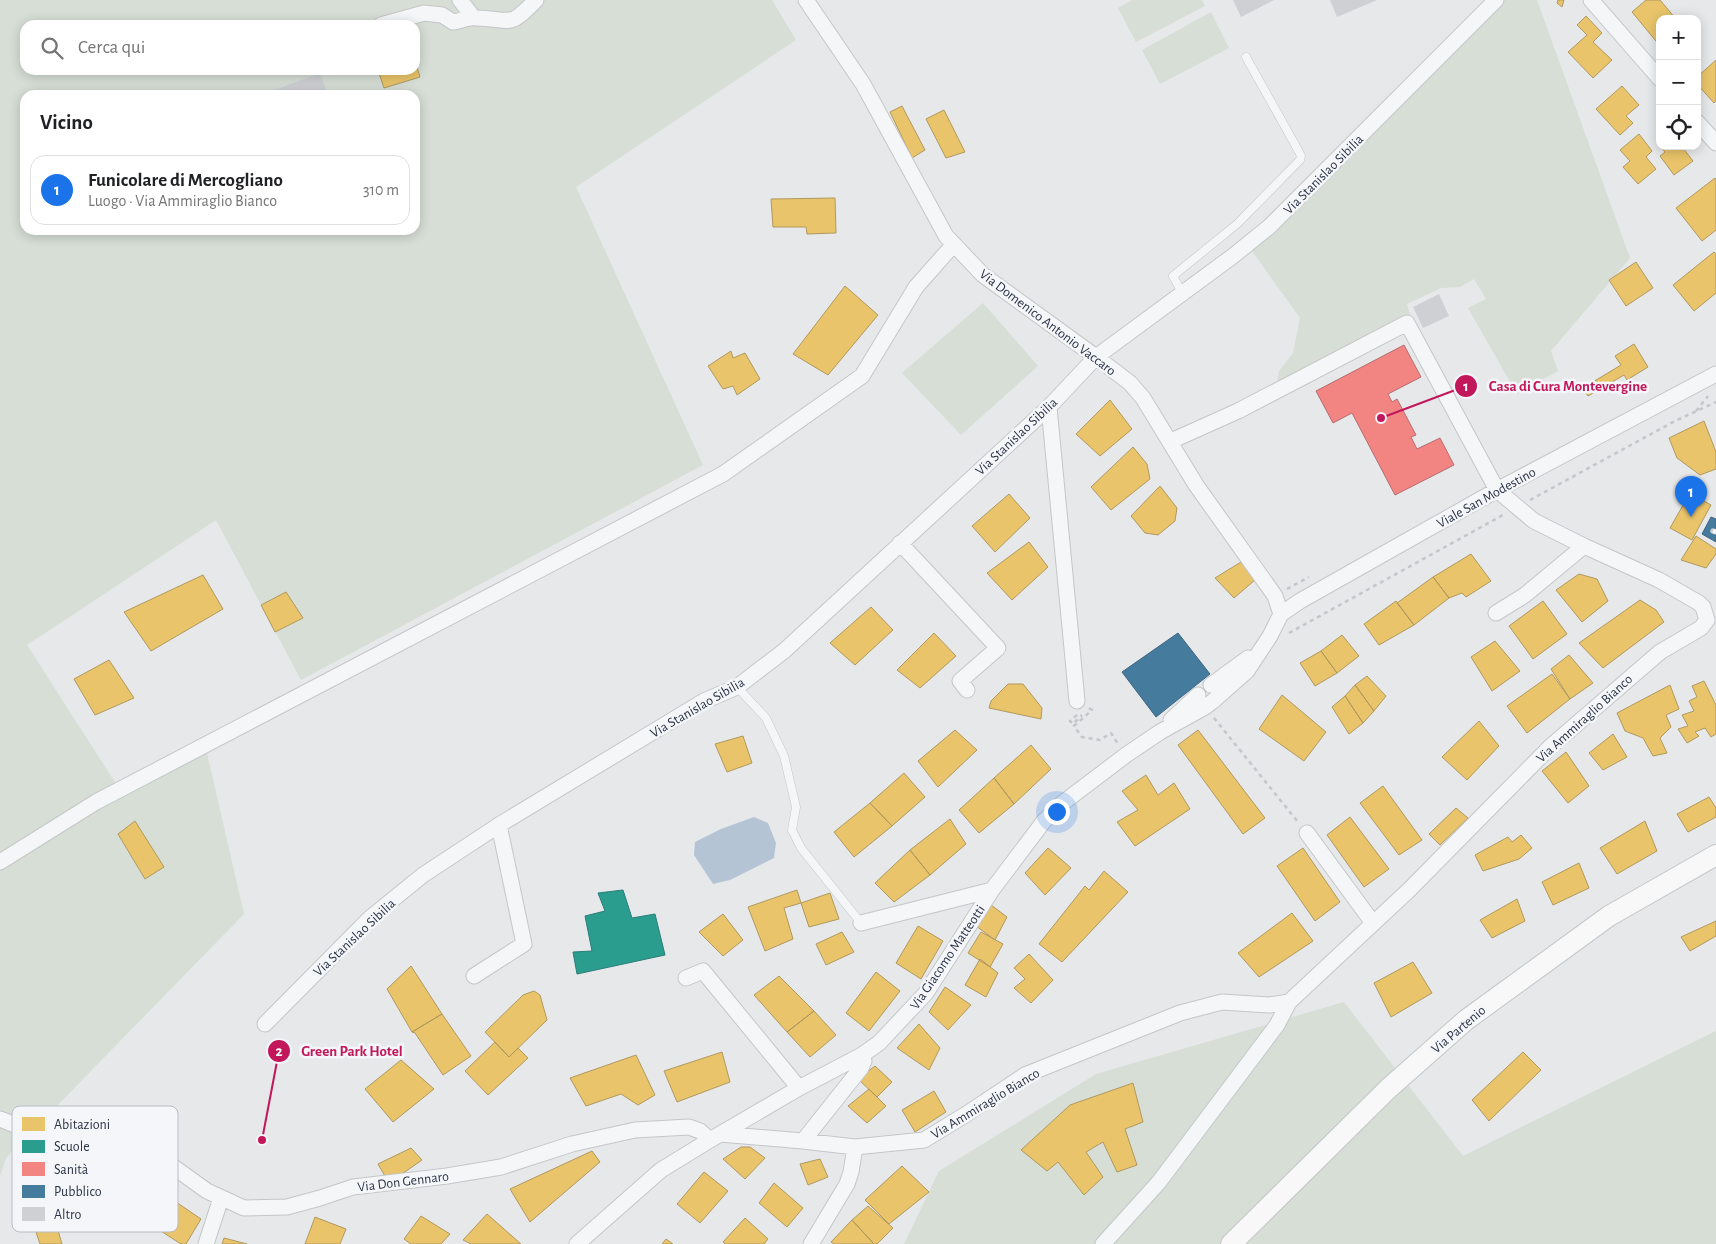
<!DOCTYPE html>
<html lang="it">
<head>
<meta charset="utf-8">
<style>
	:root { --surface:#fff; --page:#f2f2f2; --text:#202124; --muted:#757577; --line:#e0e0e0; --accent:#1a73e8 }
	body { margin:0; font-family:"Alegreya Sans",sans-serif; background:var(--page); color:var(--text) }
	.controls { position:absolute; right:15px; top:15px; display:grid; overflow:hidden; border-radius:10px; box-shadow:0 2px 12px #0003 }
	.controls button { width:45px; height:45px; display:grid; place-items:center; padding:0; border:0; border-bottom:1px solid var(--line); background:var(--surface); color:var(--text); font:25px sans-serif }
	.you { position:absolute; left:1056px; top:811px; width:18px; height:18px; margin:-12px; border:4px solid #fff; border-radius:50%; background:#1a73e8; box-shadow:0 0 0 8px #1a73e833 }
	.badge { display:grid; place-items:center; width:32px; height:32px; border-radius:50%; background:var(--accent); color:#fff; font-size:16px; font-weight:700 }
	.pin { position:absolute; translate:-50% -41px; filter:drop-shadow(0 1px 2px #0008) }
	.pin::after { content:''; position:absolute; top:26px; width:18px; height:15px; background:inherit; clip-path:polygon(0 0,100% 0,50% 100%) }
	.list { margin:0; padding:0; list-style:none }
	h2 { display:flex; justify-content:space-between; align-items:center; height:65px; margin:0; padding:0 20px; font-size:21px }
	h2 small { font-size:16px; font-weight:400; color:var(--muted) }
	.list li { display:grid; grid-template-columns:32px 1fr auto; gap:15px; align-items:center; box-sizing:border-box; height:70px; margin:0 10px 10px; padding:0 10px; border:1px solid var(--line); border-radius:15px }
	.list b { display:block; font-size:19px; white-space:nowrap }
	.list p { margin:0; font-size:16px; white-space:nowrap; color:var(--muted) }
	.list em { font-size:16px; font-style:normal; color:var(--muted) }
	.icon { flex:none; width:28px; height:28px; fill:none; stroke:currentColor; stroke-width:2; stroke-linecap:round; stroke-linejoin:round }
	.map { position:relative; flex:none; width:1716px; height:1244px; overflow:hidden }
	.search { position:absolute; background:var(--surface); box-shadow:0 2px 12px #0003; left:20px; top:20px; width:400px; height:55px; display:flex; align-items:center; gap:12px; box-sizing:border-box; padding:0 18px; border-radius:15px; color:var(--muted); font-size:19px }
	.panel { position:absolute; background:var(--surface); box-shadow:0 2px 12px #0003; left:20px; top:90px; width:400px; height:145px; border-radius:15px }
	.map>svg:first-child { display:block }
	.green { fill:#d6ded6; fill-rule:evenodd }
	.water { fill:#b4c4d5 }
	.homes { fill:#e9c46a; stroke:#b0995f }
	.schools { fill:#2a9d8f; stroke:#2a7e79 }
	.health { fill:#f28482; stroke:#b66c70 }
	.public { fill:#457b9d; stroke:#3d6683 }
	.building { fill:#ced0d3 }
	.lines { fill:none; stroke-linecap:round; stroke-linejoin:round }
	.lane-casing { stroke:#c4c6c8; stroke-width:9 }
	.street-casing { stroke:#c4c6c8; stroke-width:17 }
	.secondary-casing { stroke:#c4c6c8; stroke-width:22 }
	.path { stroke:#c5c6ca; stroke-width:2.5; stroke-dasharray:4 4; stroke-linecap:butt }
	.lane { stroke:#f5f6f7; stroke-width:8 }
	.street { stroke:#f5f6f7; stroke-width:15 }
	.secondary { stroke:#f8f8f8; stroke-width:20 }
	.rail-casing { stroke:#cecfd2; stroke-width:5.5 }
	.rail { stroke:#f4f6f9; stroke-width:4; stroke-dasharray:11; stroke-linecap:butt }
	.labels { text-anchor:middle; stroke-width:5; stroke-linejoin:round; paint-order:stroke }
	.street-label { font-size:14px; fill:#2b3445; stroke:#f4f6f9 }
	.key { fill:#f4f6f9; stroke:#b8bcc3; stroke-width:1 }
	.key-label { font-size:14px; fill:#2b3445 }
	.leader { fill:none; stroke:#c2185b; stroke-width:2 }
	.callout-dot { fill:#c2185b; stroke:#f4f6f9; stroke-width:2 }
	.mark-label { font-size:15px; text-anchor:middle; font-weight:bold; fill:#fff }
	.callout-label { font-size:15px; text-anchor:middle; font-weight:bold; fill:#c2185b; stroke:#f4f6f9; stroke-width:5; stroke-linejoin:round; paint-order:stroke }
</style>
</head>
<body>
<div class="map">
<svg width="1716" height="1244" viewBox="0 0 1716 1244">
	<rect width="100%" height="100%" fill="#e6e8ea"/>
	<path class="green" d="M0,0H772L796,40L576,187L703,465L301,680L216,520L27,645L116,784L206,749L244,914L6,1158L0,1176ZM25,25H415V70H25ZM25,95H415V230H25Z
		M1132,0H1202L1205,6L1136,42L1118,8Z
		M1504,0H1537L1630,258L1551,351L1558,371L1517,394L1468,308L1486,299L1474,279L1460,287L1441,288L1407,304L1411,318L1276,386L1279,371L1293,353L1300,318L1252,251Z
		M1211,12L1229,48L1160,84L1142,50Z
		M983,303L1038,366L961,435L902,373Z
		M1344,1002L1463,1156L1716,1031V1244H904L939,1171L1096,1074Z"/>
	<path class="water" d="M754,817L768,823L776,843L774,858L730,880L713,884L694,855L695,842L721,829Z"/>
	<path class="homes" d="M1558,0H1564L1562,7L1557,3Z
		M1646,0H1660L1676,19H1660V46L1632,12Z
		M1586,16L1602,33L1593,42L1612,60L1593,78L1568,52L1587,35L1577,25Z
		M1716,60V101L1714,103L1697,84V77Z
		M415,61L420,77L384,88L378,70H415Z
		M1622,86L1639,105L1626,116L1633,123L1620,135L1596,109Z
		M902,106L925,150L912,158L890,112Z
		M944,110L965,152L946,158L926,119Z
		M1639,134L1652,151L1646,157L1656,169L1638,184L1623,167L1630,161L1620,150Z
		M1660,146H1684L1683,148L1693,161L1674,175L1660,156L1665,152Z
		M1715,178L1716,180V230L1702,241L1676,208Z
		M835,198L836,233L807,234L806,227H773L771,199Z
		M1714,252L1716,254V293L1694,311L1673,285Z
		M1636,262L1653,288L1626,306L1609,280Z
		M845,286L878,315L828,375L793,354Z
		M1634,344L1648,367L1627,380L1624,375L1588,396L1583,388L1621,365L1615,356Z
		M731,351L733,358L745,353L760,379L737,395L733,386L723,389L708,366Z
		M1110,400L1132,429L1100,456L1076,434Z
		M1704,421L1716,452V469L1700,475L1677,458L1669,438Z
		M1133,447L1147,464L1150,479L1111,510L1091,487Z
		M1160,486L1177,508L1175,521L1158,535L1145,533L1131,516Z
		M1690,493L1711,505L1692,540L1670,528Z
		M1009,494L1030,518L995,552L972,526Z
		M1696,536L1716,549V554L1706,568L1681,560Z
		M1029,542L1048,567L1012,600L987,573Z
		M1471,554L1491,581L1466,597L1462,593L1449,598L1433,577Z
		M1241,562L1255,580L1234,598L1215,578Z
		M1579,574L1597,579L1608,601L1582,622L1556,590Z
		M203,575L223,609L151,651L124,612Z
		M1433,577L1449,598L1414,625L1397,603Z
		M286,592L303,618L275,632L261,605Z
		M1640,600L1656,610L1664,622L1603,668L1579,643Z
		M1396,601L1414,625L1379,645L1364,624Z
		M1543,601L1567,634L1533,659L1509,626Z
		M871,607L893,630L855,665L830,643Z
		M934,633L956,656L920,688L897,670Z
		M1342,635L1359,656L1337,673L1321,651Z
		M1495,641L1520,671L1492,691L1471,657Z
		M1321,651L1337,673L1315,686L1300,663Z
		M1569,655L1593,683L1570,699L1551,669Z
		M109,660L134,698L95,715L74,679Z
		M1552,674L1570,699L1527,733L1507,706Z
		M1367,676L1386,696L1374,711L1355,685Z
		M1704,681L1716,705V734L1711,737L1705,728L1695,732L1699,736L1687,743L1678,729L1688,726L1682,715L1694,711L1689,701L1697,697L1692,686Z
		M1008,684H1023L1042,708L1041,719L989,708L991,701Z
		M1355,685L1374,711L1363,723L1345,696Z
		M1670,685L1679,709L1666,715L1671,727L1660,738L1667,753L1653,756L1643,738L1625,731L1617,713Z
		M1282,695L1326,732L1304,761L1259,729Z
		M1345,696L1363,723L1349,734L1332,707Z
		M1479,721L1499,746L1467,780L1442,757Z
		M955,730L977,750L938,787L918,761Z
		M1198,730L1265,818L1243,834L1178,745Z
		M1613,734L1627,757L1603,770L1589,753Z
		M743,736L752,763L727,772L715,744Z
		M1031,745L1051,769L1014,804L994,778Z
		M1566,752L1589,786L1568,803L1542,771Z
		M904,773L925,797L892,826L870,803Z
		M1146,775L1158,795L1174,783L1190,809L1135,846L1117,822L1138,810L1122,791Z
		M994,778L1014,804L979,833L959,810Z
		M1383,786L1422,840L1399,855L1360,803Z
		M1709,797L1716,808V817L1688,832L1677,814Z
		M870,803L892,826L854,857L834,832Z
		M1456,808L1468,818L1440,845L1429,834Z
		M1350,817L1389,869L1364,887L1327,835Z
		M950,819L966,844L930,875L910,850Z
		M135,821L164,867L145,879L118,834Z
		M1645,821L1657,851L1617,874L1600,848Z
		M1521,835L1532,848L1519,859L1483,871L1475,855L1508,837L1512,842Z
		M1048,848L1071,868L1045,895L1025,873Z
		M1303,848L1340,902L1315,921L1277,866Z
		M910,850L930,875L894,902L875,883Z
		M1579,863L1589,888L1553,905L1542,882Z
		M1104,871L1128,892L1062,962L1039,944L1085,886L1089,890Z
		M797,890L801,903L784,908L793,939L765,951L748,907Z
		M830,893L839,919L809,927L801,903Z
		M1517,899L1525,921L1492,938L1480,920Z
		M991,905L1007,917L995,940L976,926Z
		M1292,913L1313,941L1259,977L1238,953Z
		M723,914L743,940L723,956L699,932Z
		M1716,921V936L1690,951L1681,937Z
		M918,926L943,941L921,979L896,963Z
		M842,932L854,952L826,965L816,944Z
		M981,932L1003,944L990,967L968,953Z
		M1029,954L1053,980L1031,1003L1014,988L1025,979L1014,968Z
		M980,959L998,973L986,997L965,985Z
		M1413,962L1432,993L1391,1017L1374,983Z
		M411,966L442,1014L412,1032L387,989Z
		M876,972L900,991L869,1031L846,1013Z
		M779,976L814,1011L787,1032L754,995Z
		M945,987L971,1005L948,1030L929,1012Z
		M534,991L540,995L547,1020L509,1057L485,1032L523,995Z
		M814,1011L836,1035L810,1057L787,1032Z
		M442,1014L471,1056L443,1075L415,1033L412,1032Z
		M919,1024L940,1048L929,1070L897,1048Z
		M495,1042L509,1057L518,1048L528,1058L488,1095L465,1071Z
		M722,1052L730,1082L677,1102L664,1071Z
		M1523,1052L1541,1070L1489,1121L1472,1100Z
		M636,1055L655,1095L638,1105L621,1094L586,1106L570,1078Z
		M401,1060L434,1089L393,1122L365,1089Z
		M875,1066L892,1082L877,1097L858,1079Z
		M1133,1083L1143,1122L1125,1129L1137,1165L1117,1172L1103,1142L1086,1152L1103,1177L1084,1195L1058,1162L1047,1171L1021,1150L1070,1105Z
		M869,1089L886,1106L867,1123L848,1106Z
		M934,1091L946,1112L915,1132L902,1110Z
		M741,1147H750L765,1158L745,1179L723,1159Z
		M411,1148L422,1160L389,1183L378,1164Z
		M592,1151L600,1162L530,1222L510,1189Z
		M820,1159L828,1177L808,1185L800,1164Z
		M902,1166L929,1192L889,1224L865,1200Z
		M704,1172L728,1191L700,1223L677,1204Z
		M774,1183L803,1208L787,1227L759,1203Z
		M154,1187L201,1219L186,1244H181L136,1215Z
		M868,1206L893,1228L877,1244H874L852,1220Z
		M487,1214L521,1244H471L463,1240Z
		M421,1216L450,1234L441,1244H411L404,1239Z
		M315,1217L346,1229L340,1244H305Z
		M745,1218L768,1239L764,1244H726L723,1242Z
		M852,1220L874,1244H834L831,1242Z
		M57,1227L62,1244H40L36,1232Z
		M224,1238L247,1244H222Z
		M666,1239L673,1244H662Z"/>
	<path class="schools" d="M623,890L632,918L655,914L665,955L577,974L573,952L592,951L585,916L605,911L598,893Z"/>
	<path class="health" d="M1404,345L1421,377L1388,394L1392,402L1397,399L1416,435L1411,437L1417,449L1440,438L1454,465L1395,495L1352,413L1333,423L1316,391Z"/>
	<path class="public" d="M1711,517L1716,519V542L1702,534Z
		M1178,633L1210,674L1156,717L1122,672Z"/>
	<path class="building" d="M1233,0H1274L1241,17Z
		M1330,0H1377L1337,17Z
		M320,73L328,95H261Z
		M1439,294L1449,316L1423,328L1413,307Z"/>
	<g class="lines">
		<defs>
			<path id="lane" d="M1182,293L1173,276L1237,224L1300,160L1301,156L1298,150L1246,57
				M737,687L766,718L784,756L796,807L792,830L801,848L861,923"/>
			<path id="street" d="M460,0L473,17
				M806,0L863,84L946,236L983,275L1096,357L1130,383L1143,398L1196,485L1275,596L1281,614
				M1591,0L1660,79
				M381,25L424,13L442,15L453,22C461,21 468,17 476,18C513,19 508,29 536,0
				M1697,122L1716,143
				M1049,407L1077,701
				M900,543L998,648L960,681L967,690
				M1496,613L1525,595L1584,546
				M1211,685L1248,658
				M1171,720L1198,695
				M1307,833L1373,923
				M0,862L96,802L723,474L862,376L916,287L954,244
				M861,923L992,890
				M474,976L524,944L499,825L704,701L737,687L784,651L1049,407L1096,357L1233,256L1270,226L1496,0
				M686,978L703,971L799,1088
				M265,1024L370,918L423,875L499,825
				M0,1119L47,1138L68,1143L92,1145L115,1141L143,1149L168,1163L207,1191L244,1208L287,1207L320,1198L353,1187L447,1176L501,1167L572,1144L635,1130L689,1127L700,1131L710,1140
				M720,1134L803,1141L855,1147L924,1140L965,1115L1025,1075L1180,1013L1222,1002L1269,1005L1289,1002
				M803,1141L861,1068L864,1061L862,1055
				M206,1244L221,1198
				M577,1244L661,1170L710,1140L799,1088L862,1055L879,1043L926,993L992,890L1044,821L1060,805L1126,755L1160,732L1205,707L1212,702L1247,671L1270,636L1281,614L1300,601L1497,490L1716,374
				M811,1244L847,1184L851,1172L855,1147
				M1103,1244L1159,1182L1277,1025L1289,1002L1409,890L1550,747L1660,652L1701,628L1707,620L1703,607L1699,603L1659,580L1584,546L1534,521L1497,490L1407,323L1238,411L1171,441"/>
			<path id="secondary" d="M1231,1244L1389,1088L1466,1020L1609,916L1716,855"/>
		</defs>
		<use href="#lane" class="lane-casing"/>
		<use href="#street" class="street-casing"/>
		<use href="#secondary" class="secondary-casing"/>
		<path class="path" d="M1696,411L1708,396
			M1530,500L1675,421L1716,402
			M1287,589L1309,577
			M1289,633L1503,515
			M1089,708L1092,710L1074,726L1082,737L1100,740L1111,733L1118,744
			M1077,715L1070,721L1073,724L1082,715
			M1214,718L1298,822"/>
		<use href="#lane" class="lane"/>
		<use href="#street" class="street"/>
		<use href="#secondary" class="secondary"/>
		<defs>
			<path id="rail" d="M1713,531L1716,532"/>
		</defs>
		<use href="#rail" class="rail-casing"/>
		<use href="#rail" class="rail"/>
	</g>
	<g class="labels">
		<g class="street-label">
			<text transform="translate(1323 174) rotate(-45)" y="5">Via Stanislao Sibilia</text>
			<text transform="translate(1048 322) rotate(37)" y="5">Via Domenico Antonio Vaccaro</text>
			<text transform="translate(1016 436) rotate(-43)" y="5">Via Stanislao Sibilia</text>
			<text transform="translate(1486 497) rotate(-29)" y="5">Viale San Modestino</text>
			<text transform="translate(697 707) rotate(-30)" y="5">Via Stanislao Sibilia</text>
			<text transform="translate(1584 718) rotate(-42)" y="5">Via Ammiraglio Bianco</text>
			<text transform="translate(354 937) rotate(-43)" y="5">Via Stanislao Sibilia</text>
			<text transform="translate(947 957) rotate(-56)" y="5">Via Giacomo Matteotti</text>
			<text transform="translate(1458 1029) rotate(-40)" y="5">Via Partenio</text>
			<text transform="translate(985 1103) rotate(-31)" y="5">Via Ammiraglio Bianco</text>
			<text transform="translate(403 1181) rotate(-7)" y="5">Via Don Gennaro</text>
		</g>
	</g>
	<rect x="12" y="1106" width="166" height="126" rx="8" class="key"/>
	<rect x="22" y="1117" width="23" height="14" fill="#e9c46a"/>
	<rect x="22" y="1140" width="23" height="13" fill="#2a9d8f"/>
	<rect x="22" y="1162" width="23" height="14" fill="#f28482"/>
	<rect x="22" y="1185" width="23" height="13" fill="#457b9d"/>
	<rect x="22" y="1207" width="23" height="14" fill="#ced0d3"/>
	<g class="key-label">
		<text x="54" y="1129">Abitazioni</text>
		<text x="54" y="1151">Scuole</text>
		<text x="54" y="1174">Sanità</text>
		<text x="54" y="1196">Pubblico</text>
		<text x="54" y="1219">Altro</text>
	</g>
	<path class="leader" d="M1381 418L1466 386M262 1140L279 1051"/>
	<g class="callout-dot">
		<circle cx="1381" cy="418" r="5"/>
		<circle cx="262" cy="1140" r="5"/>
		<circle cx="1466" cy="386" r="12"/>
		<circle cx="279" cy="1051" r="12"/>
	</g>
	<g class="mark-label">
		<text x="1466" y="391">1</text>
		<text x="279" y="1056">2</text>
	</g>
	<g class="callout-label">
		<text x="1568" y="391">Casa di Cura Montevergine</text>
		<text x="352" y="1056">Green Park Hotel</text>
	</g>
</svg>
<div class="controls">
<button>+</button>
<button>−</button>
<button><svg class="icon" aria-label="locate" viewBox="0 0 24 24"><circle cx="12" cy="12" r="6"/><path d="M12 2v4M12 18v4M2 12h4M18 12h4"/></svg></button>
</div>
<div class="you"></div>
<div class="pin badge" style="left:1691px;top:517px">1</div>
<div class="search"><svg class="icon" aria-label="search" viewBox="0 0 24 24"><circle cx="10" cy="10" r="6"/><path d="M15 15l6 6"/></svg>Cerca qui</div>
<section class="panel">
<h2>Vicino<small></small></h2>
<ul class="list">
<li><span class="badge">1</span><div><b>Funicolare di Mercogliano</b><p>Luogo · Via Ammiraglio Bianco</p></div><em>310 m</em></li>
</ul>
</section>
</div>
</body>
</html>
